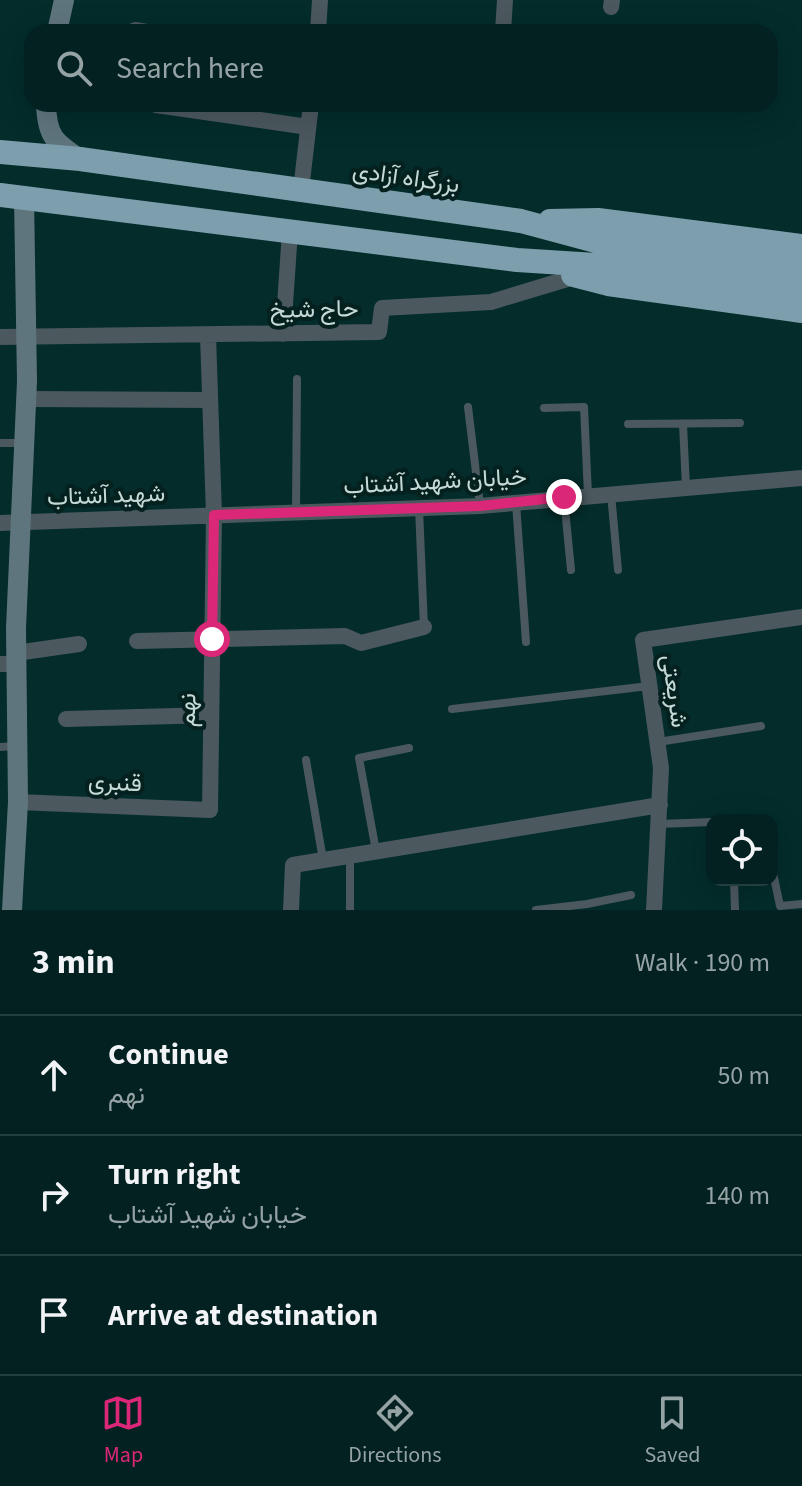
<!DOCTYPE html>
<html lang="en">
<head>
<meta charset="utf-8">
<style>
	:root { --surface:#022120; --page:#102e2d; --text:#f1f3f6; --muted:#96a3a5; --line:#233e3e; --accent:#db2777 }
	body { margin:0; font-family:"Source Sans 3",Vazirmatn,sans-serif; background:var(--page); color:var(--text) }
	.controls { position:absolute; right:24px; bottom:24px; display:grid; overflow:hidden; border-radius:16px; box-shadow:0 8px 32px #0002 }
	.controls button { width:72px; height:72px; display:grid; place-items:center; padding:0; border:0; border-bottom:2px solid var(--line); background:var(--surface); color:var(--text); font:40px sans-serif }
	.stop { position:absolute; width:24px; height:24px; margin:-18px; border:6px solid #db2777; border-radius:50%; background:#fff }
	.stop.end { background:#db2777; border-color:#fff; box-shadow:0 2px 8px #0008 }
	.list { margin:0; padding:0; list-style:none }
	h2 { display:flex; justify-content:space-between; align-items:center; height:104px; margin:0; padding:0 32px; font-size:34px }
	h2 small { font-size:26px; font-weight:400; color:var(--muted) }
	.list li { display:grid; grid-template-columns:52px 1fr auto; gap:24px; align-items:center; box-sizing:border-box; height:120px; padding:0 32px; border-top:2px solid var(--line) }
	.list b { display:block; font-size:30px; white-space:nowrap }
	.list p { margin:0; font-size:26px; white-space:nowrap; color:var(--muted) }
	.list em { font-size:26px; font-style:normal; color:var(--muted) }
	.icon { flex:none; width:44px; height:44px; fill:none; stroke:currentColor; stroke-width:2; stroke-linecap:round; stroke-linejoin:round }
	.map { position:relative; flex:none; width:802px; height:910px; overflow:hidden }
	.search { position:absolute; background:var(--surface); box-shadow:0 8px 32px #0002; left:24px; right:24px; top:24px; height:88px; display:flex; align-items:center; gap:20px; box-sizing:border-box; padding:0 28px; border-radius:24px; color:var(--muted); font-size:30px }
	.sheet { height:464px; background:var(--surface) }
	nav { display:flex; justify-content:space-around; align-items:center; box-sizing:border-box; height:112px; border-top:2px solid var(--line); background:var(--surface); font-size:22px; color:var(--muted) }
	nav a { display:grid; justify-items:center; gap:4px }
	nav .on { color:var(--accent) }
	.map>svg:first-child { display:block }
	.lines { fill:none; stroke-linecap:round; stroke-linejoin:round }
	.lane { stroke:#4b585e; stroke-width:8 }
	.street { stroke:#4b585e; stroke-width:16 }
	.secondary { stroke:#5f757e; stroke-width:20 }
	.highway { stroke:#7d9fad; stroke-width:24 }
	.route { stroke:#db2777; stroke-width:10 }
	.labels { text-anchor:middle; stroke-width:8; stroke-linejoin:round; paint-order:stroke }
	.street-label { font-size:24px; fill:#c5d9d7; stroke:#04211f }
</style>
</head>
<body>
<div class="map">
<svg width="802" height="910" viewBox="0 0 802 910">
	<rect width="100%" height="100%" fill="#032c2a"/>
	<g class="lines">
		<path class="lane" d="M468,407L480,505
			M544,408L584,407L588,495
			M628,424L740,423
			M683,424L686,487
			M0,443H23
			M611,494L618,570
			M564,498L571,570
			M516,503L526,642
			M419,508L424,627
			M296,512L297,379
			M452,709L649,686
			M658,742L761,726
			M0,747L17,746
			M306,760L323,860
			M659,824L712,822
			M376,851L359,758L409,748
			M772,868L780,906L802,904
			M734,880L735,910
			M350,910V855
			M536,910L587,904L631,895"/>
		<path class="street" d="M611,7L612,0
			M135,30L147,32
			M318,32L320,0
			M503,32L505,0
			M156,105L308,127
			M301,190L311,104
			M283,334L290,231
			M0,337L379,332L382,308L491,302L577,276
			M26,399L210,400
			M0,523L480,506L802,478
			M137,641L345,636L361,643L424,627
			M16,653L79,644
			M0,664H16
			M66,719L211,715
			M18,802L210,810L214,515L208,335
			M291,910L293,865L660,805
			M654,910L661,768L643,640L802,617"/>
		<path class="secondary" d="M57,32L64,0
			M46,104C47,136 54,142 80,159
			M12,910L18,802L16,628L27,381L24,197"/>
		<path class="highway" d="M0,152L80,159L521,221L599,242L802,267
			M0,195L517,260L596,265L802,290
			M550,221L598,220L802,246
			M573,275L608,284L802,311"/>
	</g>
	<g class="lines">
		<path class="route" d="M212,639L214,515L480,506L564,497"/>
	</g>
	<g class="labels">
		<g class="street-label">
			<text transform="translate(406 177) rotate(8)" y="8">بزرگراه آزادی</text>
			<text transform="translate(314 309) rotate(-1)" y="8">حاج شیخ</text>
			<text transform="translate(435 481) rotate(-3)" y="8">خیابان شهید آشتاب</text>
			<text transform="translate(106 495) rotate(-2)" y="8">شهید آشتاب</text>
			<text transform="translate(675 691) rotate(82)" y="8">شریعتی</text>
			<text transform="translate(187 710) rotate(-89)" y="8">نهم</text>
			<text transform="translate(115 782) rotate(3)" y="8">قنبری</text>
		</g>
	</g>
</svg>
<div class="controls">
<button><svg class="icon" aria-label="locate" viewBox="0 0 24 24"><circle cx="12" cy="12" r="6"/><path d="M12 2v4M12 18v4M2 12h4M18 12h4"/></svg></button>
</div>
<div class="stop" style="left:212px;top:639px"></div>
<div class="stop end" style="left:564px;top:497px"></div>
<div class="search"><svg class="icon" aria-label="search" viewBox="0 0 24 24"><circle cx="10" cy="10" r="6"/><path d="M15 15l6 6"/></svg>Search here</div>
</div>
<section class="sheet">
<h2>3 min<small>Walk · 190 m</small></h2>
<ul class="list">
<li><svg class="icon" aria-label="ahead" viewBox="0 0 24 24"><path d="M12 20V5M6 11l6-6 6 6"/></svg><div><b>Continue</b><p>نهم</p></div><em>50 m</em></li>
<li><svg class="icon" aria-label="right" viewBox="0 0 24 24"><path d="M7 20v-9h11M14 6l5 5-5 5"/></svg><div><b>Turn right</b><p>خیابان شهید آشتاب</p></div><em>140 m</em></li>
<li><svg class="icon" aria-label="arrive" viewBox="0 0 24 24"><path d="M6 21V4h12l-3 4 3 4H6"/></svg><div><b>Arrive at destination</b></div></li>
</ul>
</section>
<nav>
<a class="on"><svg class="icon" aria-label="map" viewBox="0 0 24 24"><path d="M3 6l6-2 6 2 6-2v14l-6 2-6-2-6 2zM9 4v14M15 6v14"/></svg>Map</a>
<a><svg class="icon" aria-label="directions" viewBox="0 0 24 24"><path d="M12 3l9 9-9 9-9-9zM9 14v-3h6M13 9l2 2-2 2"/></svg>Directions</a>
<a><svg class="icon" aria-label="saved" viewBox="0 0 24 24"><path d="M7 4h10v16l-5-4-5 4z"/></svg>Saved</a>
</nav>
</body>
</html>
